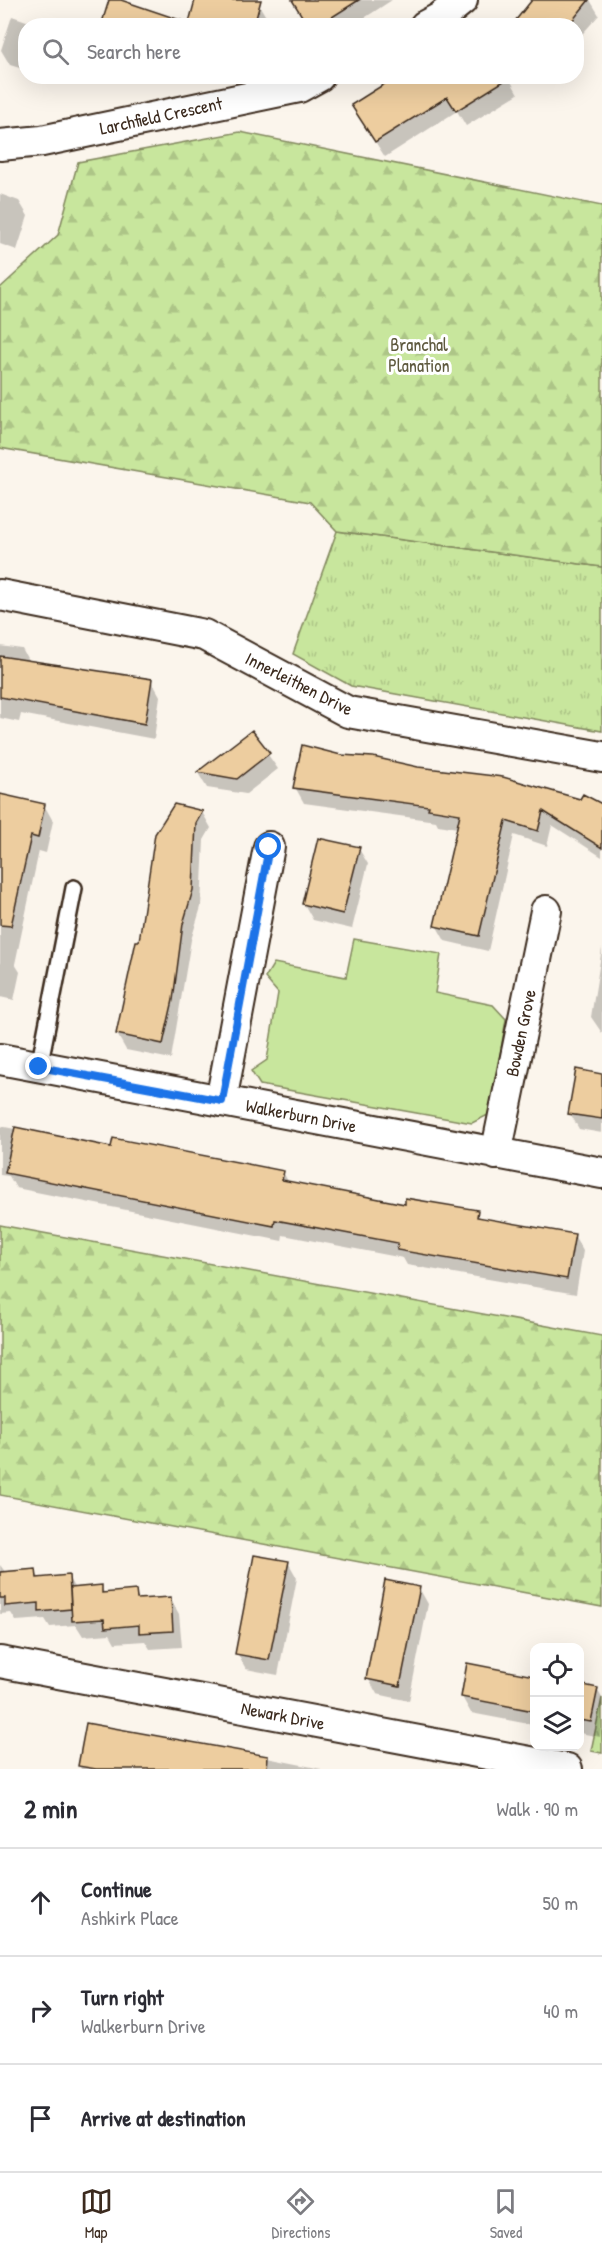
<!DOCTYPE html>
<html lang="en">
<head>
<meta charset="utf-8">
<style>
	:root { --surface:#fff; --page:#f7f7f7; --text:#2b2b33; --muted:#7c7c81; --line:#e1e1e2; --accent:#3b2a1e }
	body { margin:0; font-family:"Patrick Hand",sans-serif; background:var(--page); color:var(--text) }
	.controls { position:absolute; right:18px; bottom:18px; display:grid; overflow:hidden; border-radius:12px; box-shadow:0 6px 24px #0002 }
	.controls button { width:54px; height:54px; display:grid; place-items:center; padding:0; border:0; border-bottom:2px solid var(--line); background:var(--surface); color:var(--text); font:30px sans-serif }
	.stop { position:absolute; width:18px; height:18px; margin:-14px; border:4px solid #1a73e8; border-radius:50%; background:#fff }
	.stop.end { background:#1a73e8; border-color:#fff; box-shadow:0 2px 6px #0008 }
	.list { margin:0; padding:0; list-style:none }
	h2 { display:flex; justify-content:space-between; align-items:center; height:78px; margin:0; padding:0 24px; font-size:26px }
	h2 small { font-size:20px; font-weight:400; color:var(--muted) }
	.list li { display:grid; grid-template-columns:39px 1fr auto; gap:18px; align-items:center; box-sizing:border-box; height:108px; padding:0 24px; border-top:2px solid var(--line) }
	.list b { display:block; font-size:22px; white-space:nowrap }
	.list p { margin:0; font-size:20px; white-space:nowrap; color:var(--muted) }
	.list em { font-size:20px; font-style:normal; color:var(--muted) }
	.icon { flex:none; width:33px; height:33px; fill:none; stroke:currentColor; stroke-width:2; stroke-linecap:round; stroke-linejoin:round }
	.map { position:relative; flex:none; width:602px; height:1769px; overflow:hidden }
	.search { position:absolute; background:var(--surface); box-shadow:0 6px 24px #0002; left:18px; right:18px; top:18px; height:66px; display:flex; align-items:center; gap:15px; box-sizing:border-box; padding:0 21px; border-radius:24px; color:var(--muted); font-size:22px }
	.sheet { height:402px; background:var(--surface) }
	nav { display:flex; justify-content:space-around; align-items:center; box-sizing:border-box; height:84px; border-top:2px solid var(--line); background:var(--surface); font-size:16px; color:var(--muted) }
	nav a { display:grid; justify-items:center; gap:3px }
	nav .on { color:var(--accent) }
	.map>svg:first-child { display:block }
	.grass { fill:url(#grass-tufts); stroke:#82885e; stroke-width:1.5 }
	.forest { fill:url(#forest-firs); stroke:#82885e; stroke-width:1.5 }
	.park { fill:#c8e69d; stroke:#82885e; stroke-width:1.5 }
	.shadow { fill:#0003 }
	.building { fill:#edcd9f; stroke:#3b2a1e; stroke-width:1.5 }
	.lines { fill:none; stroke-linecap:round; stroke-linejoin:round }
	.service-casing { stroke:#3b2a1e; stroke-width:20 }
	.minor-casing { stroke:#3b2a1e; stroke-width:34 }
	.service { stroke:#fff; stroke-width:15 }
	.minor { stroke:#fff; stroke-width:30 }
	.route { stroke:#1a73e8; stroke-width:8 }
	.labels { text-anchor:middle; stroke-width:6; stroke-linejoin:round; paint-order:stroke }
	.street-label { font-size:18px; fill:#3b2a1e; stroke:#fff }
	.park-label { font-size:18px; fill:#5e593e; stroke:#fff }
</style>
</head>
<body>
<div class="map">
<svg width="602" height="1769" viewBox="0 0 602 1769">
	<defs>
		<pattern id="grass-tufts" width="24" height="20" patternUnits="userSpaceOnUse" patternTransform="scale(1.5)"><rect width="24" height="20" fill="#c8e69d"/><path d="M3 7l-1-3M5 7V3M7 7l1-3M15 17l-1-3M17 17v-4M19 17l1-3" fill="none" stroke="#adc587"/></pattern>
		<pattern id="forest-firs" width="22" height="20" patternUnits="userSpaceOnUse" patternTransform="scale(1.5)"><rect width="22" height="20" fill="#c8e69d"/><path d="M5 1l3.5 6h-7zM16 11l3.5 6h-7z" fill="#adc587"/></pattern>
	</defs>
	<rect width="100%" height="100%" fill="#fbf5ec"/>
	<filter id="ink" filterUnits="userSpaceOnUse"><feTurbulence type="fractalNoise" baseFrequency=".0167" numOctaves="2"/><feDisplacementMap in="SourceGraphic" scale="12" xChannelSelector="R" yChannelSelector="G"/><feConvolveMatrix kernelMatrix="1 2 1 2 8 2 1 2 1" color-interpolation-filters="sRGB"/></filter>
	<g filter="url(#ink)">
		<path class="grass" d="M337,531L602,567V731L351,686L293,654Z
			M602,1698V1753L591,1751Z"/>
		<path class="forest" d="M240,132L602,206V567L337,531L310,502L0,448V288L58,235L78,162Z
			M0,1225L602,1336V1607L0,1495Z"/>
		<path class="park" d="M354,939L441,954L435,993L493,1005L506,1019L490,1114L472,1123L260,1085L251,1071L267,1060L278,993L265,978L274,963L346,977Z"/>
		<path class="shadow" d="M196,0H241L259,5L268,20L267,26H189Z
			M293,0H392L352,26H309Z
			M534,0H590L599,15L576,41V26H522Z
			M12,16L41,26H26V70L10,65L1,50Z
			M508,76L518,94L466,126L457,111L385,157L362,121Z
			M0,194L19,201L28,216L17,250L0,244Z
			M0,646L22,649L29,662L151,680L160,696L154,739L21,714L19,722L0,718Z
			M252,732L278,769L246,794L207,788L198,773Z
			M340,757L602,807V857L552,825L547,846L514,835L488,951L445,941L436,925L458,828L438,825L436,821L304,803L295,787Z
			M0,795L44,805L53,821L46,853L39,851L15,964L20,972L14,1000L0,997Z
			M175,806L202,812L211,828L204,840L201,907L191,940L171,1059L126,1050L117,1034Z
			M359,849L368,864L352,929L313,920L304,904Z
			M602,948V1033L591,1017Z
			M602,1075V1133L579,1129L570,1113Z
			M0,1126L112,1149L283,1172L289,1183L406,1206L477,1212L481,1219L574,1235L583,1251L576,1294L407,1265L403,1258L283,1235L282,1241L16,1188L9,1176L0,1175Z
			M288,1562L297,1578L278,1675L246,1669L237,1653Z
			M0,1565L6,1573L35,1571L40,1579L68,1577L75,1589L101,1587L105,1594L135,1592L140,1601L170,1598L179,1614L182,1647L150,1649L145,1641L115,1643L110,1634L83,1636L76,1625L50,1627L45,1619L16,1621L11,1613L0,1614Z
			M419,1588L428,1604L409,1701L377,1694L368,1678Z
			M468,1665L534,1678V1725L471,1713L462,1697Z
			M580,1686L597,1689L602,1698L600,1737L580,1733Z
			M267,1758L322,1769H81L79,1765Z"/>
		<path class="building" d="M109,0H121L183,21L182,26H101Z
			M195,0H261L254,26H188Z
			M292,0H359L318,26H308Z
			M532,0H589L568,26H511Z
			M397,76H512L456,111L447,97L375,142L351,105Z
			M0,656L152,679L145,724L0,697Z
			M252,730L270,753L237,779L197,772Z
			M302,745L341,755L373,757L418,767L503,777L580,799L583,794L602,804V848L543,811L538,831L506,821L479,936L434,926L460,814L428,809L429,806L293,788Z
			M0,794L45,804L38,838L31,836L11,926L0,925Z
			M174,804L203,811L196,823L193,890L183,924L173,1000L163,1044L116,1034L136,941H139L155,834Z
			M318,838L360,847L343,914L302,904Z
			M576,1069L602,1074V1119L568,1114Z
			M15,1127L111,1147L113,1138L284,1171L282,1180L405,1204V1198L478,1210L477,1217L575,1234L567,1279L397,1250L398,1243L275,1220L274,1226L5,1173Z
			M254,1555L289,1561L269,1660L235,1654Z
			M36,1569L37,1578L69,1575L71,1609L39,1612V1603L5,1606V1598H0V1572Z
			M385,1580L420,1587L400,1686L366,1679Z
			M102,1585V1593L136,1590L137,1599L171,1597L173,1631L139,1633V1625L105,1628L104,1619L72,1621L70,1588Z
			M467,1663L534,1676V1711L461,1697Z
			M579,1684L598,1688L591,1722L579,1720Z
			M86,1723L268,1756L267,1769H96L78,1766Z"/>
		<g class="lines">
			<defs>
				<path id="service" d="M39,1067L74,888"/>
				<path id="minor" d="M425,26L440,18L462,0
					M0,145L42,141L299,87L319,76
					M0,595L204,635L348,712L602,757
					M0,1059L602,1173
					M221,1101L269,847
					M496,1154L546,911
					M0,1662L567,1769"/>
			</defs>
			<use href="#service" class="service-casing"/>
			<use href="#minor" class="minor-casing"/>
			<use href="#service" class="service"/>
			<use href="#minor" class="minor"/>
		</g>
	</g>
	<g class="lines" filter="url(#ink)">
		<path class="route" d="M39,1067L222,1101L269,847"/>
	</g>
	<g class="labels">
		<g class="street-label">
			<text transform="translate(161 116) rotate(-12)" y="6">Larchfield Crescent</text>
			<text transform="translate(299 684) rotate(27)" y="6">Innerleithen Drive</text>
			<text transform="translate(521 1033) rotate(-78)" y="6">Bowden Grove</text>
			<text transform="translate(301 1116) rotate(11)" y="6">Walkerburn Drive</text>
			<text transform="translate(283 1716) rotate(11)" y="6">Newark Drive</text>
		</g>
		<g class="park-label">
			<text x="419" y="351">Branchal<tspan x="419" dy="21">Planation</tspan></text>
		</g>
	</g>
</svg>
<div class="controls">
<button><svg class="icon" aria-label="locate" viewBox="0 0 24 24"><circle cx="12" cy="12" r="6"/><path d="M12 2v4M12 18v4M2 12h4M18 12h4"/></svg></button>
<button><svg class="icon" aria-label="layers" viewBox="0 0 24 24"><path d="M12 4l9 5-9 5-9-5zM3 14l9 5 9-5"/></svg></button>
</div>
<div class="stop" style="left:269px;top:847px"></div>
<div class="stop end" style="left:39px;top:1067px"></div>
<div class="search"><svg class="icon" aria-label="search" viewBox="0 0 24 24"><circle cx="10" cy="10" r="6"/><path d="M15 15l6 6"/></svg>Search here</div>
</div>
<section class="sheet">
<h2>2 min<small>Walk · 90 m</small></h2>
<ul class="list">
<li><svg class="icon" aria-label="ahead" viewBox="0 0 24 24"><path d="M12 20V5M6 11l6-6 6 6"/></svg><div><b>Continue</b><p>Ashkirk Place</p></div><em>50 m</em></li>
<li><svg class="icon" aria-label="right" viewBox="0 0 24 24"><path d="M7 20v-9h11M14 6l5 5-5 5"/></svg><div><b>Turn right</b><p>Walkerburn Drive</p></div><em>40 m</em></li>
<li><svg class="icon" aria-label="arrive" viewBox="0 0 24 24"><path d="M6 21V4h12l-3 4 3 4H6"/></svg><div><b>Arrive at destination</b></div></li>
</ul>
</section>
<nav>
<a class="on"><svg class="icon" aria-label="map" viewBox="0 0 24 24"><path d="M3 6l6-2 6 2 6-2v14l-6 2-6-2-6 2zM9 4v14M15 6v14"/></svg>Map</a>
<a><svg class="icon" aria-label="directions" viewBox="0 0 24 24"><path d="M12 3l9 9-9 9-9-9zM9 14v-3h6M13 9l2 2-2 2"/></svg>Directions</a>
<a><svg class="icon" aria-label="saved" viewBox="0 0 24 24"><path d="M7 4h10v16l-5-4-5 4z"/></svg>Saved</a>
</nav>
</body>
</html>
